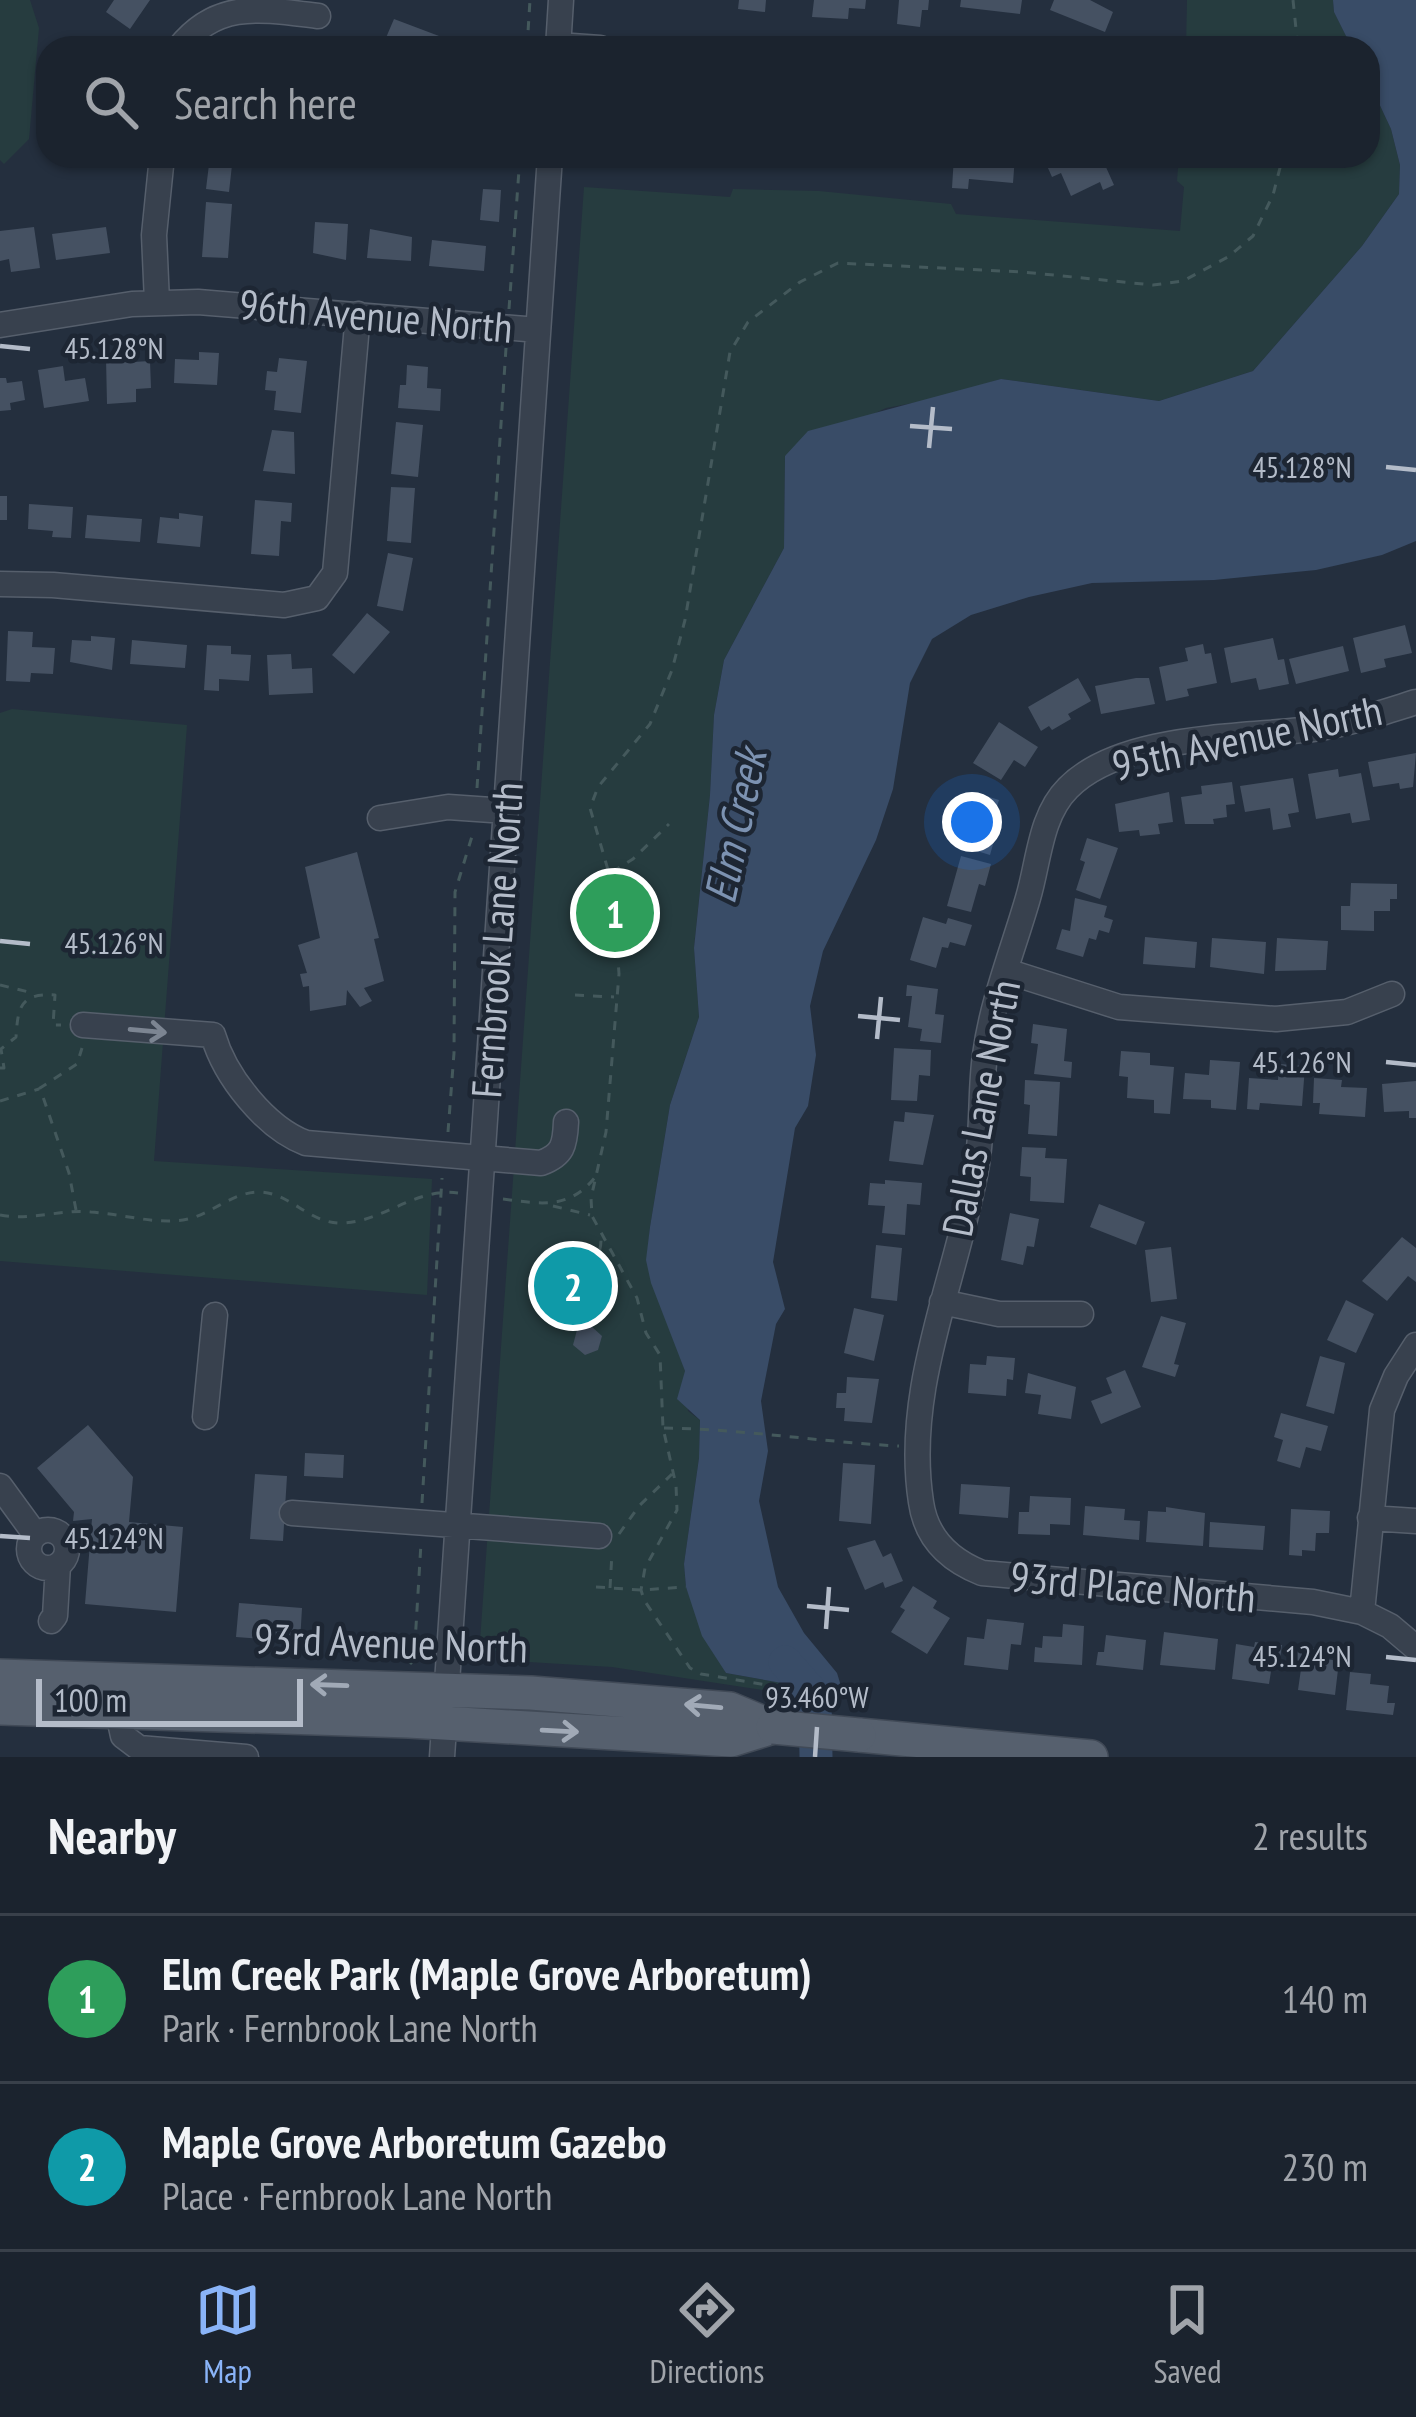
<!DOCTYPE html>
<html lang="en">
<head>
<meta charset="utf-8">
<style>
	:root { --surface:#1b232e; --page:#242b36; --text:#f1f3f6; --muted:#a0a4aa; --line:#39404a; --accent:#8ab4f8 }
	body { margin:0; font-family:"PT Sans Narrow",sans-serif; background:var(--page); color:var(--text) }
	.scale { position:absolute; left:36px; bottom:30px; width:267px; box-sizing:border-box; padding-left:12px; border:6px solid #b4bcc9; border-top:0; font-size:33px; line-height:42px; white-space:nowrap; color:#b4bcc9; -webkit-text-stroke:9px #1d2633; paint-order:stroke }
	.you { position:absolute; left:972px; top:822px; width:42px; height:42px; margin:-30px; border:9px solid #fff; border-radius:50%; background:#1a73e8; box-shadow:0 0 0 18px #1a73e833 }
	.badge { display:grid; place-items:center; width:78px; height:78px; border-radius:50%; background:var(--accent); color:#fff; font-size:39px; font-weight:700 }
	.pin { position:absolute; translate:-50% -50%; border:6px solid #fff; box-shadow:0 3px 12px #0006 }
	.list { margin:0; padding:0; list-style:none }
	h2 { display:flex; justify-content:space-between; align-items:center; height:156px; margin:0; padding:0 48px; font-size:51px }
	h2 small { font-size:39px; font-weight:400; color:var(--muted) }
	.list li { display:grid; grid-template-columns:78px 1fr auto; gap:36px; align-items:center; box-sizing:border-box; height:168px; padding:0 48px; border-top:3px solid var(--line) }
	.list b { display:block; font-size:45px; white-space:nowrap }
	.list p { margin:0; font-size:39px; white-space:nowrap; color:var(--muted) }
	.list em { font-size:39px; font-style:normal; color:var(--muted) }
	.icon { flex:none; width:66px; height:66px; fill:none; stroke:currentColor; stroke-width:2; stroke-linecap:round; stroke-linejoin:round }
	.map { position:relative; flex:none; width:1416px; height:1757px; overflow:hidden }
	.search { position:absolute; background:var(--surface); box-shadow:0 3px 9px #0004; left:36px; right:36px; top:36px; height:132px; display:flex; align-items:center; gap:30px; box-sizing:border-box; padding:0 42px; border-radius:36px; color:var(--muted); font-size:45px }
	.sheet { height:492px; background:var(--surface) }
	nav { display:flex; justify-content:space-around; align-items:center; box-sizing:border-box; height:168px; border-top:3px solid var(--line); background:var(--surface); font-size:33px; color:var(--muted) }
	nav a { display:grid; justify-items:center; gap:6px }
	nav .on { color:var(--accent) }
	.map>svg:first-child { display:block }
	.green { fill:#263c3f }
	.water { fill:#394c67 }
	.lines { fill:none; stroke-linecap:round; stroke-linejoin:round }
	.river { stroke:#394c67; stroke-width:33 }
	.building { fill:#455162 }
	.minor-casing { stroke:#565f6c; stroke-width:27 }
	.major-casing { stroke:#414a57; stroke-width:36 }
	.path { stroke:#44595c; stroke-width:3; stroke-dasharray:9 9; stroke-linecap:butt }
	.minor { stroke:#38414e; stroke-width:24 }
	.major { stroke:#56606e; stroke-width:33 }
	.major-bridge-casing { stroke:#414a57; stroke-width:36; stroke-linecap:butt }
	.major-bridge { stroke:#56606e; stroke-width:33 }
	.oneway { stroke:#7c8592 }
	.oneway2 { stroke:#a1aab7 }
	.ticks { fill:none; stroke:#b4bcc9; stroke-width:4.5 }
	.labels { text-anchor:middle; stroke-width:9; stroke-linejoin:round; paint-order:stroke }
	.street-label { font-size:42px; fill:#b4bcc9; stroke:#1d2633 }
	.water-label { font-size:45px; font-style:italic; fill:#7c92b1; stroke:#1d2633 }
	.ticks-label { font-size:30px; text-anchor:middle; fill:#b4bcc9; stroke:#1d2633; stroke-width:9; stroke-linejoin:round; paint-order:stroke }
</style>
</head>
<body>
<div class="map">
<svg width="1416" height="1757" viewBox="0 0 1416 1757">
	<rect width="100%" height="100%" fill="#242f3e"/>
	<path class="green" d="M0,0H30L39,28L29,139L4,164L0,160Z
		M1187,0H1333L1334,12L1352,48H1186Z
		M1368,80L1391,129L1400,165L1399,194L1362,246L1253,371L1159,401L1001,379L940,398L886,408L785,456L784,548L724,660L714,715L710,795L694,947L699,1017L670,1105L650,1227L647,1260L685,1371L688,1411L700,1420L699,1458L684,1564L686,1587L726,1673L787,1684L788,1694L612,1667L512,1661L480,1641L584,187L730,197L733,189L819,191L951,204L956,214L1180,231L1184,187L1177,181L1179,156H1368Z
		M12,709L187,725L154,1161L432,1179L427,1295L0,1261V713Z"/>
	<path class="water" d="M1333,0H1416V541L1382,555L1316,570L1214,580L1092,583L1029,597L971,615L932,639L910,683L893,789L876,840L823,951L810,1006L816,1055L808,1106L795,1128L773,1262L785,1309L776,1324L761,1401L768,1451L759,1501L778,1587L804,1633L837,1673L845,1699L788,1694L787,1684L726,1673L702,1636L686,1587L684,1564L699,1458L700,1420L677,1399L685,1371L651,1283L646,1260L650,1227L670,1105L699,1017L694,948L710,795L714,715L724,660L784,548L785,456L808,431L1001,379L1159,401L1253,371L1362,246L1399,194L1400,165L1391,129L1368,80V48H1352L1334,12Z"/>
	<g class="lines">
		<path class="river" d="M785,1662L815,1696L816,1757"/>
	</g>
	<path class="building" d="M114,0H150L130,29L106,12Z
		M739,0H766L765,12L738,9Z
		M814,0H866L865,9L849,8L848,19L812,17Z
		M899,0H929L928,10H922L920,27L897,24Z
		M961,0H1022L1020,14L960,7Z
		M1054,0H1090L1113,12L1105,32L1050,10Z
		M394,19L439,36L434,48H387L390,42L385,40Z
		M79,37L130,46V48H77Z
		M210,156H233L229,192L206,189Z
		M954,156H1015L1013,183L969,179L968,189L952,188Z
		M1101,156L1114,185L1103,190L1100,182L1071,196L1061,173L1052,177L1043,157Z
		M483,189L501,190L499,222L480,220Z
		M206,202L232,204L228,258L202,257Z
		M315,222L348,224L346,260L313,253Z
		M34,227L40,268L11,272L9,259L0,261V231Z
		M106,227L110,253L56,260L52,234Z
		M370,229L412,237L411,261L367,258Z
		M432,240L486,246L484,271L429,266Z
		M199,352L219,353L217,385L174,383L175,359L199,360Z
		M133,357V362L150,361L151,388L136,389V402L107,404L106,358Z
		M279,358L307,361L301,413L274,410L276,391L265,390L267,371L277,372Z
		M407,365L428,367L427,388L441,389L440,411L398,408L400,385H406Z
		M63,366L65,381L85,378L89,401L44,408L38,370Z
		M0,378H6L7,383L22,381L25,400L10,403L11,410L0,411Z
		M396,422L423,425L418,477L391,474Z
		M272,430L294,432L295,474L263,471Z
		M391,487L415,488L411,543L387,541Z
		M0,496H7V520H0Z
		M255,500L292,503L291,522L281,521L279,556L251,554Z
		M29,504L73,507L71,538L52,537L53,531L28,529Z
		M179,513L203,516L200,547L157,543L160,517L179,519Z
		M87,515L142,519L140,542L85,538Z
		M388,553L413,558L403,611L377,606Z
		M367,613L390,632L354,674L332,655Z
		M1405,625L1412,653L1384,659L1386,667L1361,673L1353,638Z
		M8,631L33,632L32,647L55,648L53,674L31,673L30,682L6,681Z
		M91,636L115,638L112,670L70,662L72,640L91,641Z
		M1273,638L1278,660L1284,659L1289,684L1259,690L1256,678L1231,683L1224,648Z
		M132,640L187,645L185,668L130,664Z
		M1203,644L1205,654L1211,653L1217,683L1187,689L1189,696L1166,701L1159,667L1188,661L1185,648Z
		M207,645L231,646V654L251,655L249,681L219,679V691L204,690Z
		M1343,646L1349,671L1296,684L1289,659Z
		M291,654L292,669L312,668L313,693L269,695L267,655Z
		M1078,678L1091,701L1068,714L1071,719L1052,730L1049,726L1041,731L1028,707Z
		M1136,678H1149L1155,704L1101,714L1095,686Z
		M999,722L1038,747L1025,767L1014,760L1001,780L973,763Z
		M1416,753L1413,787L1400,789L1399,783L1373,787L1368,762Z
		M1338,769L1339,777L1361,773L1370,820L1352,823L1350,813L1316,819L1308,774Z
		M1293,778L1299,812L1288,814L1291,827L1273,830L1270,808L1245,812L1240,786Z
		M1232,782L1235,804L1226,805L1227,817L1213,819L1214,824H1185L1181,797L1202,794L1201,786Z
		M973,792L999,800L990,828L997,830L990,855L967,848L969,840L959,837Z
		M1169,792L1173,822L1158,824L1160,834L1140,836L1139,830L1119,832L1115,804Z
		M1087,838L1118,848L1100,899L1076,890L1085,862L1080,860Z
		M357,852L379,938L374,939L384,981L364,988L372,1001L360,1007L347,990L346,1005L310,1011L309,986L303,987L300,974L307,973L298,945L320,938L305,867Z
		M961,856L991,864L985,886L979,884L971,912L947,906Z
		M1351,883L1397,884V899H1390V911H1374V931L1341,930V906H1350Z
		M1075,898L1107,906L1104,917L1113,920L1109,933L1099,930L1096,940L1089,938L1083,957L1056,949L1062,929L1070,931Z
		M923,917L946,924L948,918L972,925L965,946L950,942L948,948L942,947L936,968L910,960Z
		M1145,937L1197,942L1195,968L1143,964Z
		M1212,938L1266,942L1264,974L1210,967Z
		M1277,938L1328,941L1326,970L1275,971Z
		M907,985L938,989L935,1014L944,1015L941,1043L920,1041L922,1029L908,1027L912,996H906Z
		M1033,1024L1067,1029L1064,1061L1072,1062L1071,1078L1034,1074L1038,1044L1031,1043Z
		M894,1048L931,1050L930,1076L919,1075L917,1101L891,1100Z
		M1121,1051L1150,1053V1065L1174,1067L1170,1114L1154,1113V1100L1127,1098L1128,1077L1119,1076Z
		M1210,1060L1240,1062L1236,1110L1211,1108V1100L1183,1099L1185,1073L1209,1075Z
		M1279,1064L1305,1066L1302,1106L1260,1103L1259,1110L1247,1109L1249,1078L1278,1080Z
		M1314,1078L1342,1080L1341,1087L1367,1088L1365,1117L1319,1114L1320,1103H1313Z
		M1025,1080L1060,1082L1057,1136L1028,1134L1030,1105L1024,1104Z
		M1416,1081V1118H1409V1111L1384,1112L1382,1084Z
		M905,1112L934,1115L923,1165L889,1161L894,1121L904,1122Z
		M1022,1147L1046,1148L1045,1158L1067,1159L1064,1203L1030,1201L1031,1177L1020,1176Z
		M885,1180L922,1183L920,1205L907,1204L905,1235L882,1233L885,1206L868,1205L870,1183L885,1184Z
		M1099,1204L1145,1222L1136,1245L1090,1227Z
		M1010,1213L1039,1219L1034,1247L1027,1246L1023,1265L1001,1260Z
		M1402,1237L1416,1248V1282L1408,1276L1387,1301L1362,1281Z
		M876,1245L902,1248L897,1301L871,1298Z
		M1171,1247L1177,1299L1151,1302L1145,1250Z
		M569,1277L581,1279L578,1294L566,1292Z
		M1346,1300L1374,1314L1356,1353L1327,1340Z
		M854,1308L884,1315L874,1361L844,1353Z
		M1161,1316L1186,1323L1174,1364L1179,1365L1175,1377L1142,1367Z
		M591,1326L602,1336L598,1350L585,1355L573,1345L577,1330Z
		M987,1356L1015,1358L1013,1380L1007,1379L1006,1396L968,1393L970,1364L986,1365Z
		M1320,1356L1345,1363L1334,1414L1306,1406Z
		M1125,1370L1141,1407L1101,1424L1091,1401L1112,1393L1106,1378Z
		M1028,1373L1076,1387L1071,1419L1038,1414L1041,1395L1025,1393Z
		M847,1377L879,1379L872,1423L844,1421L845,1408H836L837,1393H846Z
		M1281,1413L1328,1426L1321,1451L1306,1447L1300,1468L1277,1461L1283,1440L1274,1437Z
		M88,1425L133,1477L129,1522L183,1527L176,1612L85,1604L92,1519L73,1521L74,1512L37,1468Z
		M305,1453L344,1455L343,1478L304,1476Z
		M843,1463L875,1465L871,1524L839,1521Z
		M255,1474L287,1476L283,1541L250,1539Z
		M961,1484L1010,1487L1008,1518L959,1514Z
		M1030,1496L1071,1498L1070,1525L1050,1524V1535L1018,1534L1019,1512H1029Z
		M1085,1506L1125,1509L1124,1520L1140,1521L1139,1540L1083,1535Z
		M1166,1507L1205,1513L1203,1546L1146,1542L1148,1511L1166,1512Z
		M1291,1509L1330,1511L1329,1533H1316L1315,1551L1302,1550V1556L1289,1555Z
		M1210,1522L1265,1526L1263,1550L1209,1547Z
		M875,1540L883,1557L891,1553L903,1581L885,1588L883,1582L865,1590L847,1548Z
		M913,1586L937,1601L933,1608L950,1618L927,1654L891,1632L905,1610L900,1607Z
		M239,1603L302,1608L300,1642L236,1637Z
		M987,1619L1024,1623L1021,1645L1011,1644L1008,1670L964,1665L967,1637L984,1639Z
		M1063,1624L1084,1626L1082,1665L1034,1662L1035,1647L1042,1648L1043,1636L1062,1637Z
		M1164,1632L1218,1639L1215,1670L1160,1665Z
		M1106,1635L1146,1640L1143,1670L1096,1665L1098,1652H1104Z
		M1255,1642L1282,1645L1279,1666L1272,1665L1269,1684L1232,1679L1236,1644L1254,1647Z
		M1290,1645L1320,1649L1319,1658L1339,1661L1335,1695L1298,1690L1301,1669L1287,1667Z
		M1350,1672L1371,1674L1370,1684L1389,1686L1387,1703H1395L1393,1715L1346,1710Z"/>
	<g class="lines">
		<defs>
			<path id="minor" d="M558,45L600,48
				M179,48C217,0 261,9 318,16
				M558,48L561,0
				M157,302L154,235L162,156
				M0,325L132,304L198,302L538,330
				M0,584L53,585L284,605L317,598L335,573L358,314
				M380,818L448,807L506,811
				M1006,971L1119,1007L1276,1019L1347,1012L1392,994
				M83,1025L213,1035C225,1077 266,1128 306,1143L541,1163C563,1155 565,1145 566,1122
				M942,1302L999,1314H1081
				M1416,1345L1396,1376L1382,1410L1362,1612L1390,1626L1416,1648
				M205,1417L215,1315
				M0,1486L35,1534
				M292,1513L599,1536
				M1370,1518L1416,1521
				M29 1549a19 19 0 1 1 38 0a19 19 0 1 1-38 0Z
				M1362,1612L1313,1602L982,1573C949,1560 926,1538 921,1502C903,1386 958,1276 977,1164C983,1128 980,1091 985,1055C992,1001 1013,950 1028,898C1039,861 1040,816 1068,788C1122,733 1247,738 1320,728C1352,723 1384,712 1416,702
				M51,1621L55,1616L58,1565
				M118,1713L123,1736L139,1748L246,1757
				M442,1757L550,156"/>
			<path id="major" d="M0,1676L531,1693L730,1709L773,1727
				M0,1708L409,1721L731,1740L773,1727
				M859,1735L1091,1757"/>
		</defs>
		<use href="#minor" class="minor-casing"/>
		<use href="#major" class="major-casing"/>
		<path class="path" d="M1293,0L1298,48
			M527,48L530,0
			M509,309L520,156
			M477,788L506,348
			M612,872L633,859L669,824
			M0,985L33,993
			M575,995L614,997
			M0,1068H4L1,1049L16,1037C18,1007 20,993 55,995L53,1025H61
			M0,1101L39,1089
			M448,1132L454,1053L455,892L473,833
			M503,1199C541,1204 570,1210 596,1176
			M553,1206L590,1215
			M76,1210L69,1173L40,1088L77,1064L82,1048
			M0,1215C32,1221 60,1209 91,1212C122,1214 152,1224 183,1220C211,1216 230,1192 260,1192C291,1193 310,1225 344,1223C384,1221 417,1187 458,1193
			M577,1277C590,1265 601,1258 601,1240
			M664,1428C743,1429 820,1442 899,1446
			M422,1503L442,1178
			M619,1534L639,1506L672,1474
			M596,1587L641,1590L686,1587
			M610,1588L612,1553
			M410,1664L414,1660L421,1543
			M785,1701V1688L701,1674L690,1668L644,1600L641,1590L645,1568L677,1510L676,1485L663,1428L660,1355L646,1333L637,1298L592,1216L591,1198L606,1132L619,974L613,887L590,808L598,787L650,724L672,670L685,620L730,352L748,322L800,282L838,263L1023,272L1153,285L1183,281L1228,257L1253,236L1273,195L1283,156"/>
		<use href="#minor" class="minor"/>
		<use href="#major" class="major"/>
		<defs>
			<path id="major-bridge" d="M773,1727L859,1735"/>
		</defs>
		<use href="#major-bridge" class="major-bridge-casing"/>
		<use href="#major-bridge" class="major-bridge"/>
	</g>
	<defs><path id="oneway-shaft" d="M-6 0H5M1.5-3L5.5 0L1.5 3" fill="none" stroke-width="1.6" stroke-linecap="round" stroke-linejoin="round" transform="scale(3)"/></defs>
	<use class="oneway" href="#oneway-shaft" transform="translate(148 1031) rotate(5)"/>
	<g class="oneway2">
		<use href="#oneway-shaft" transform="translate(329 1685) rotate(-178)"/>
		<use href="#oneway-shaft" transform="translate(703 1706) rotate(-175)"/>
		<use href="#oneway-shaft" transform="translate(560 1731) rotate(3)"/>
	</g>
	<path class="ticks" d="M0,346L30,349M910,426L952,429M929,448L933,407M1386,467L1416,470M0,941L30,944M858,1016L900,1020M877,1039L881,997M1386,1062L1416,1065M0,1536L30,1538M807,1606L849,1610M826,1629L829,1587M1386,1657L1416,1660M815,1757L817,1727"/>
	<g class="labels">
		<g class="street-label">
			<text transform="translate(376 316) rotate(5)" y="15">96th Avenue North</text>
			<text transform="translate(1247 738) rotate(-12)" y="15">95th Avenue North</text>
			<text transform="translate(497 940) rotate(-86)" y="15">Fernbrook Lane North</text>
			<text transform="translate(981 1108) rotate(-79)" y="15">Dallas Lane North</text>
			<text transform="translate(1133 1587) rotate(5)" y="15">93rd Place North</text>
			<text transform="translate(391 1643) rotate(2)" y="15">93rd Avenue North</text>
		</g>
		<g class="water-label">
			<text transform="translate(735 826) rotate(-78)" y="16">Elm Creek</text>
		</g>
	</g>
	<g class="ticks-label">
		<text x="114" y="359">45.128°N</text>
		<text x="1302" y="478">45.128°N</text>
		<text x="114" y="954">45.126°N</text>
		<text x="1302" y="1073">45.126°N</text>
		<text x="114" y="1549">45.124°N</text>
		<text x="1302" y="1667">45.124°N</text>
		<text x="817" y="1708">93.460°W</text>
	</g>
</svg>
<div class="scale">100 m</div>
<div class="you"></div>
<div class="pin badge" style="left:615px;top:913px;background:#2e9e5b">1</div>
<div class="pin badge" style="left:573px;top:1286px;background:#0f9aa8">2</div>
<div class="search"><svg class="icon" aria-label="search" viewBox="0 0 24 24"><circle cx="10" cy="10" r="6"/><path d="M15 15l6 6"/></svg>Search here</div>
</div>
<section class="sheet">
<h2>Nearby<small>2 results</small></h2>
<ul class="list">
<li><span class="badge" style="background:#2e9e5b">1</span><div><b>Elm Creek Park (Maple Grove Arboretum)</b><p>Park · Fernbrook Lane North</p></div><em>140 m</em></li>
<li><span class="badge" style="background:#0f9aa8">2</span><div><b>Maple Grove Arboretum Gazebo</b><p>Place · Fernbrook Lane North</p></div><em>230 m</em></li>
</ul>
</section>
<nav>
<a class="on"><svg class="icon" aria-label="map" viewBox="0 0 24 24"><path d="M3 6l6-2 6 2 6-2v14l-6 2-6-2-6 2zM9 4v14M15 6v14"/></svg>Map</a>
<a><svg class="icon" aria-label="directions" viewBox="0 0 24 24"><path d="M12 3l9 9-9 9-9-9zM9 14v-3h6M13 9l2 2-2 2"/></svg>Directions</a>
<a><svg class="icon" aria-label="saved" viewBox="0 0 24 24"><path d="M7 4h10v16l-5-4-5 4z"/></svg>Saved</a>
</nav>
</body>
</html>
